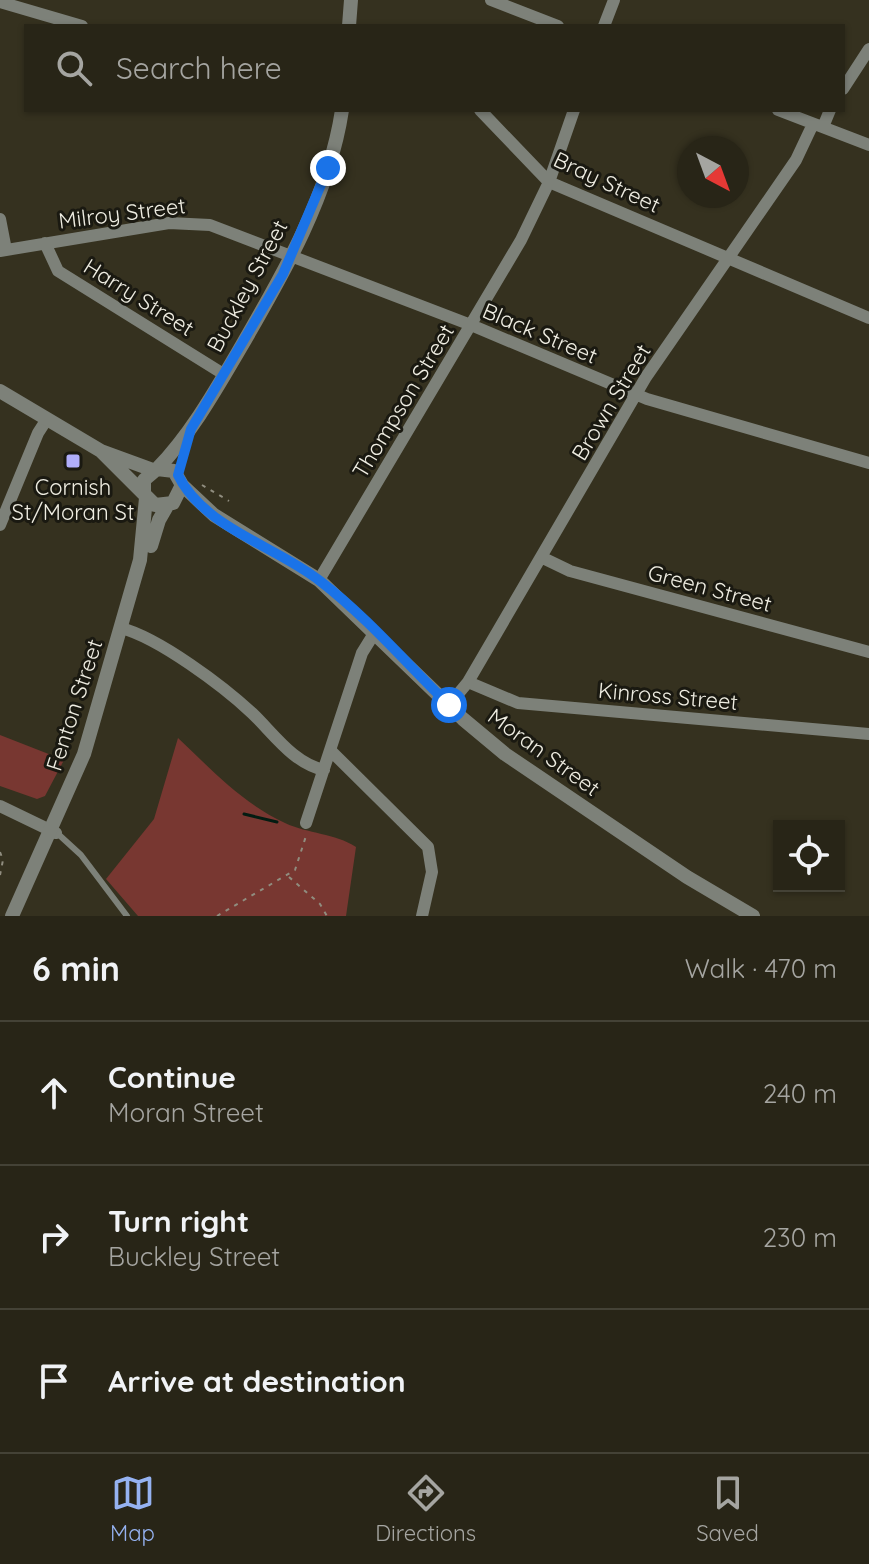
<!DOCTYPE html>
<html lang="en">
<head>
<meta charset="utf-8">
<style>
	:root { --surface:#282517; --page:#343124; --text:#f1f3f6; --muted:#a5a5a1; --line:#444236; --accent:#95b2f1 }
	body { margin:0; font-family:Quicksand,sans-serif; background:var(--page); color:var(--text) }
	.controls { position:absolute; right:24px; bottom:24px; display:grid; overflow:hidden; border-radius:0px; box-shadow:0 2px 6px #0004 }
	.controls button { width:72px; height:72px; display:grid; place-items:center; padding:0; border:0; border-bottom:2px solid var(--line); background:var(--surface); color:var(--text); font:40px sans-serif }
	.compass { position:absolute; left:677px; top:136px; width:72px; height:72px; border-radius:50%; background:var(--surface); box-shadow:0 2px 6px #0004; rotate:139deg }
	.stop { position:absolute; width:24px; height:24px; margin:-18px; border:6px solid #1a73e8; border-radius:50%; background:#fff }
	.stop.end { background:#1a73e8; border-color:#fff; box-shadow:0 2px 8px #0008 }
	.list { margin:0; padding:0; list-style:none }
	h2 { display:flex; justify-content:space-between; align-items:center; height:104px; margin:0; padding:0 32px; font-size:34px }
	h2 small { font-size:26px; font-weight:400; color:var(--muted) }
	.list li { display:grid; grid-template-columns:52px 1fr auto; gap:24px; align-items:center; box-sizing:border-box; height:144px; padding:0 32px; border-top:2px solid var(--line) }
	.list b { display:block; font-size:30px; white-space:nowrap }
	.list p { margin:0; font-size:26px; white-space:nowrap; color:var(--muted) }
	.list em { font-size:26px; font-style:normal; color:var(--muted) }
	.icon { flex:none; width:44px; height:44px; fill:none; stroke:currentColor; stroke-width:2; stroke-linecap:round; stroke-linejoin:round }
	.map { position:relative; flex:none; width:869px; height:916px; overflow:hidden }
	.search { position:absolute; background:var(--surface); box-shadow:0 2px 6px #0004; left:24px; right:24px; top:24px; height:88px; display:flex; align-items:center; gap:20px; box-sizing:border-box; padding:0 28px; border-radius:0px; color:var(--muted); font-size:30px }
	.sheet { height:536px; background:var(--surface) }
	nav { display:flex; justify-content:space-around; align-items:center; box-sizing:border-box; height:112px; border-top:2px solid var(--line); background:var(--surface); font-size:22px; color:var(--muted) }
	nav a { display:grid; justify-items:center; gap:4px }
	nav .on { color:var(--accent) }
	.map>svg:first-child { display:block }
	.green { fill:#783731 }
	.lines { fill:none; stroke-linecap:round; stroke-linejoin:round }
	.stream { stroke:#031c12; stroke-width:3 }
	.path { stroke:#908d7f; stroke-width:2; stroke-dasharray:4 6; stroke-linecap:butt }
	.service { stroke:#7d8179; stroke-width:6 }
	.minor { stroke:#7d8179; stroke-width:12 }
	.tertiary { stroke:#7d8179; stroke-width:14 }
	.route { stroke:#1a73e8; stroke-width:10 }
	.poi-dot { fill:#b0aefa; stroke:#1a1911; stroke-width:3 }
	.labels { text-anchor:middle; stroke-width:6; stroke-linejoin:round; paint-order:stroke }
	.street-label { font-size:22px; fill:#efede2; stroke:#1a1911 }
	.poi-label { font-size:22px; fill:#efede2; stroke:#1a1911 }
</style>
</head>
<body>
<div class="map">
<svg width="869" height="916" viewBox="0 0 869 916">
	<rect width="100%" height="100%" fill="#35311f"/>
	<path class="green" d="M0,735L64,760L45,796L37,799L0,786Z
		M178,738C212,770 242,803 285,823C308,834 335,833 356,847L346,916H138L106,879L154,819Z"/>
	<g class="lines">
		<path class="stream" d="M244,814L277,822"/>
		<path class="path" d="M202,485L229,501
			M0,852L3,860L0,875
			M289,877L320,904L327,916
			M217,916L295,870L306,836"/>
		<path class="service" d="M57,833L81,855L127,916"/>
		<path class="minor" d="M491,0L558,26
			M0,2L82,26
			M604,26L614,0
			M843,89L869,49
			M480,110L549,182L869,318
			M778,110L869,145
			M823,127L830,110
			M0,219L6,250
			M45,243L58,271L225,375
			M0,251L169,223L210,225L471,325L647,399L869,463
			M0,525L38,433L47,419
			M543,558L570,571L869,652
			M319,580L521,240L549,182L574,110
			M121,628C159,638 223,686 252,713C274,734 293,763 324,770
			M468,682L518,703L869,734
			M449,705L468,682L646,377L796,160L813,124
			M330,750L428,847L432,872L422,916
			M0,806L56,833
			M306,823L362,653L375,632"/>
		<path class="tertiary" d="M349,26L351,0
			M0,391L101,451L153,470
			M101,451L155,505L173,503L182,485L174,471L157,469L144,480V493
			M157,469C190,435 214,393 238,352C281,278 329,197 342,110
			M182,485L214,515L319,580L463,719L505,754L687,877L753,916
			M151,546L159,520L167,506
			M12,916L84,754L140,560L146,498"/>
	</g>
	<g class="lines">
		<path class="route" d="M328,168L283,274L191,429L178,475C204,528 276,546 320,581C367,617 407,664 449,705"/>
	</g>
	<rect class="poi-dot" x="65" y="453" width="16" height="16" rx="4"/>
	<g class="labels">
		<g class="street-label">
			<text transform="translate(607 182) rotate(25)" y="8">Bray Street</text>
			<text transform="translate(122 213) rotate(-7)" y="8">Milroy Street</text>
			<text transform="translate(247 286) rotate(-62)" y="8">Buckley Street</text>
			<text transform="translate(139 297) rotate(32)" y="8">Harry Street</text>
			<text transform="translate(540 333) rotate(23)" y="8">Black Street</text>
			<text transform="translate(403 401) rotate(-59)" y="8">Thompson Street</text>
			<text transform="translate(611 402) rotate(-59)" y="8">Brown Street</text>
			<text transform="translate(710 588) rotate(15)" y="8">Green Street</text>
			<text transform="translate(668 696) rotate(5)" y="8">Kinross Street</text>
			<text transform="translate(74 705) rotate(-72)" y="8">Fenton Street</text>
			<text transform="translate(544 752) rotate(36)" y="8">Moran Street</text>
		</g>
		<g class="poi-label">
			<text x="73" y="495">Cornish<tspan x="73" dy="25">St/Moran St</tspan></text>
		</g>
	</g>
</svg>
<div class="controls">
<button><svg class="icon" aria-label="locate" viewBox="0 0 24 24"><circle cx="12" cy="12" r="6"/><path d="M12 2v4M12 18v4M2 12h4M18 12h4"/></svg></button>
</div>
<svg class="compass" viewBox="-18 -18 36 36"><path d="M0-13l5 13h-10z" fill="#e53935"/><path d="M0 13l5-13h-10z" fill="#a5a5a1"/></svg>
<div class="stop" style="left:449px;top:705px"></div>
<div class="stop end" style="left:328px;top:168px"></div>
<div class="search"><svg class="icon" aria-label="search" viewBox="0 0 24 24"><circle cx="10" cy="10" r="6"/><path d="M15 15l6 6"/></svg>Search here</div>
</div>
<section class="sheet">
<h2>6 min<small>Walk · 470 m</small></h2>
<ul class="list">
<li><svg class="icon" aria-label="ahead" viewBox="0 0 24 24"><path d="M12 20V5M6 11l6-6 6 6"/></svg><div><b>Continue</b><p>Moran Street</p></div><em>240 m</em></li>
<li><svg class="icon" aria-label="right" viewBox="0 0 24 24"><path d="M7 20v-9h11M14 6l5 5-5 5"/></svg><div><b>Turn right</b><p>Buckley Street</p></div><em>230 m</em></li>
<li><svg class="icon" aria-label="arrive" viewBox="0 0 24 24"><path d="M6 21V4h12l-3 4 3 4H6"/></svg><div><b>Arrive at destination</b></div></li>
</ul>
</section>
<nav>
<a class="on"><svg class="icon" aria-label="map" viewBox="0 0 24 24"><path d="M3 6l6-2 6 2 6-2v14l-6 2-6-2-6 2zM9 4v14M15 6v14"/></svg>Map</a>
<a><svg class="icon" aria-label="directions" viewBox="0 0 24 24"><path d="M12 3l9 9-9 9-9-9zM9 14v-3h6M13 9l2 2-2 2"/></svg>Directions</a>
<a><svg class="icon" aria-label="saved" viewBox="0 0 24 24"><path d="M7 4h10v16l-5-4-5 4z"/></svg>Saved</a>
</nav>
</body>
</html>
